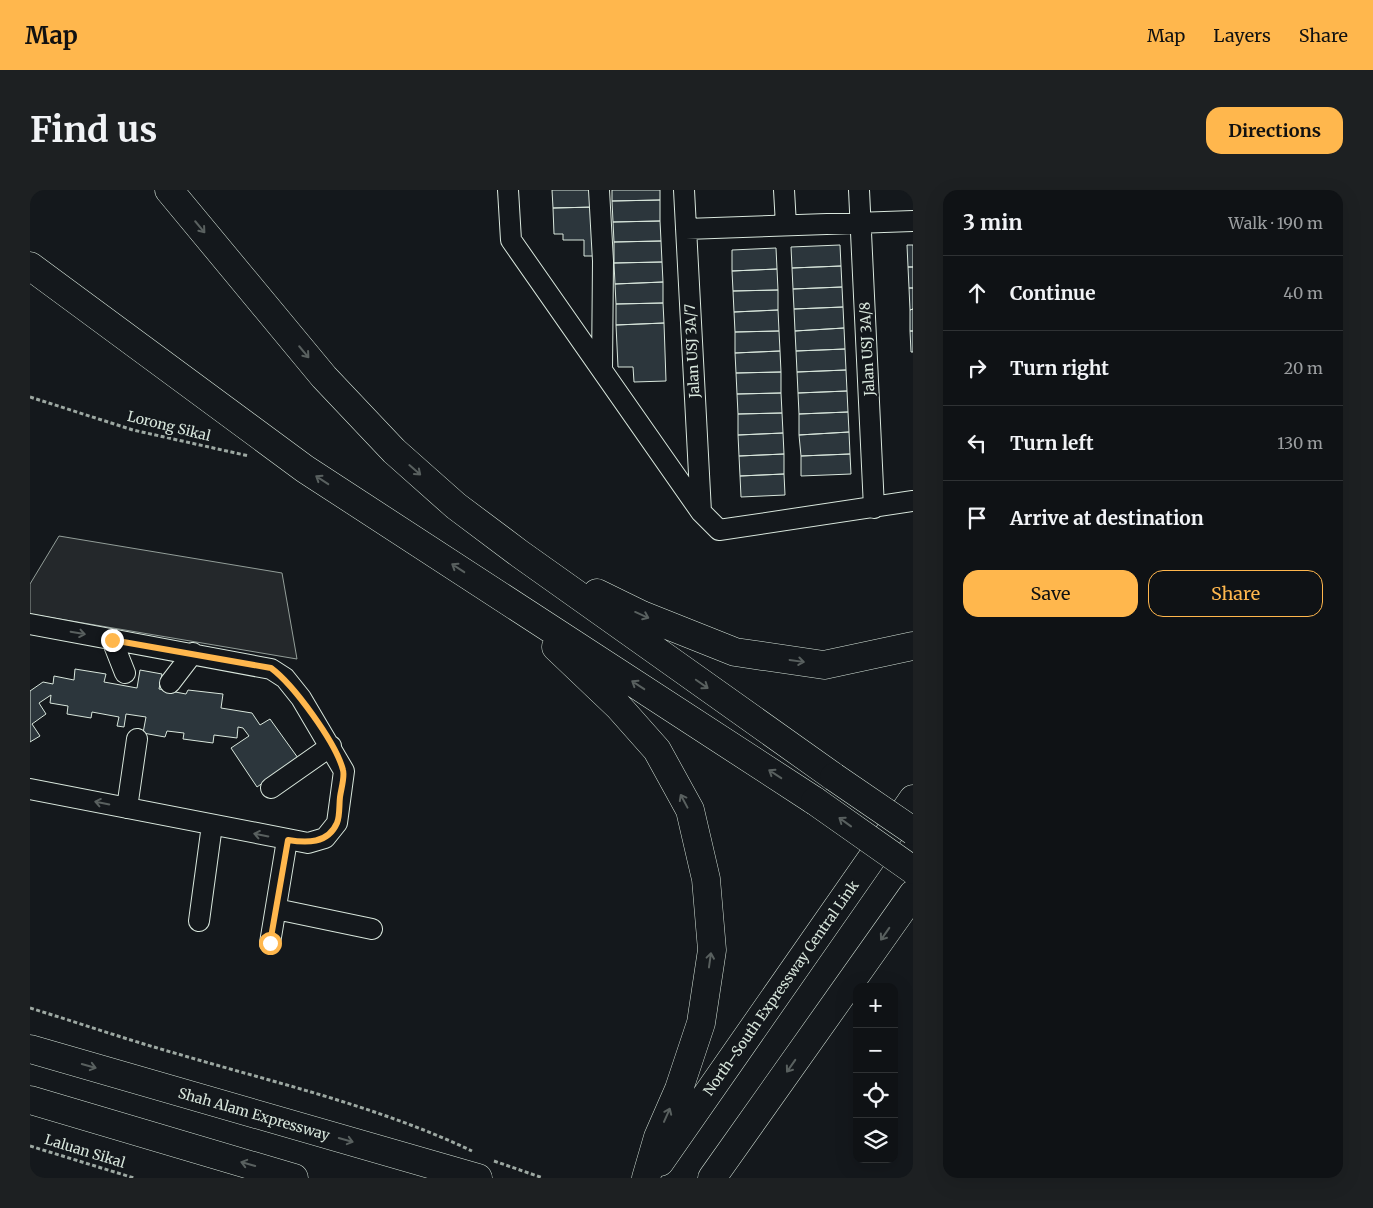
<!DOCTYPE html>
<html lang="en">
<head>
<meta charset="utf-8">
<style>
	:root { --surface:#0f1215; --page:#1d2022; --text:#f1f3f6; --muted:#9b9ea0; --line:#2f3234; --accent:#ffb74d }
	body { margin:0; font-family:Merriweather,serif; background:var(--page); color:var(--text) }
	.controls { position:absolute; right:15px; bottom:15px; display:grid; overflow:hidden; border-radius:10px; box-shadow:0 5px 20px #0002 }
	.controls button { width:45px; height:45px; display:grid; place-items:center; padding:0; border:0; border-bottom:1px solid var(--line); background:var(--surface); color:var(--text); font:25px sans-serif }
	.stop { position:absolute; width:15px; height:15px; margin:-11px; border:4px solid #ffb74d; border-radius:50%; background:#fff }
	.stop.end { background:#ffb74d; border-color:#fff; box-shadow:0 1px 5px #0008 }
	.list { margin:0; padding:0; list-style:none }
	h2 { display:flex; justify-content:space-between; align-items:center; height:65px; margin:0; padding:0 20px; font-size:21px }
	h2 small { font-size:16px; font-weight:400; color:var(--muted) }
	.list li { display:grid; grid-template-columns:32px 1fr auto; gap:15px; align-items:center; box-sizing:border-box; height:75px; padding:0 20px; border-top:1px solid var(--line) }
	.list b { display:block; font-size:19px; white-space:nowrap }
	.list em { font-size:16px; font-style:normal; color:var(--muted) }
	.actions { display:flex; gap:10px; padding:15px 20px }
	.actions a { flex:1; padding:11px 0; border:1px solid var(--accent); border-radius:15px; text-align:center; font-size:18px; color:var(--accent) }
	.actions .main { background:var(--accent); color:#111 }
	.icon { flex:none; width:28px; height:28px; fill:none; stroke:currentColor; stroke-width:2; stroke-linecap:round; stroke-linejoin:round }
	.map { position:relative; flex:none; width:883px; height:988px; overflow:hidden; border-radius:15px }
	header { display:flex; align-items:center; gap:30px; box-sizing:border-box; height:70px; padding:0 25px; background:var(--accent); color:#111 }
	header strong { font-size:24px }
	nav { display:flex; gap:28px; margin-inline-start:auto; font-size:18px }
	.intro { display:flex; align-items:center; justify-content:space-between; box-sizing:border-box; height:120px; padding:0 30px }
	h1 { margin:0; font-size:35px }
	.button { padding:12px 22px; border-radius:15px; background:var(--accent); color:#111; font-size:18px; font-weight:700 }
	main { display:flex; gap:30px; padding:0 30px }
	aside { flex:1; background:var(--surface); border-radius:15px; box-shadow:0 5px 20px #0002 }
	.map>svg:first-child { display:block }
	.parking { fill:#24282b; stroke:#939e99 }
	.building { fill:#2c363c; stroke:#d8e6dc }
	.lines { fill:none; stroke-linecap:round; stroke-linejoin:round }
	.minor-casing { stroke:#d8e6dc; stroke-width:22 }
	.highway-casing { stroke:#d8e6dc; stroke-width:29 }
	.path { stroke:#9da8a2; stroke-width:3; stroke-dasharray:4 2.5; stroke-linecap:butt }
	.minor { stroke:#14181c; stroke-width:20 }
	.highway { stroke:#14181c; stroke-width:28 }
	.highway-bridge-casing { stroke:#d8e6dc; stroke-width:29; stroke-linecap:butt }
	.highway-bridge { stroke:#14181c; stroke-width:28 }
	.oneway { stroke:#59605f }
	.route { stroke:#ffb74d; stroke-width:6 }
	.labels { text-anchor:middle; stroke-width:4; stroke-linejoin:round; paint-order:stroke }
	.street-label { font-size:14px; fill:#d8e6dc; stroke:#14181c }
</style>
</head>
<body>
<header>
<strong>Map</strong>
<nav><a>Map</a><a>Layers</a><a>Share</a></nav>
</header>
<div class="intro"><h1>Find us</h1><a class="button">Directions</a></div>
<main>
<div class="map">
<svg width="883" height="988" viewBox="0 0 883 988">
	<rect width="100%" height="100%" fill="#14181c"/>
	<path class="parking" d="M29,346L252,383L267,469L0,424V394Z"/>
	<path class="building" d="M522,0H565L566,17L523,18Z
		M582,0H630V10L582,11Z
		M630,10V31L583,32L582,11Z
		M566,17L567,66H554V50H533V44H524L523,18Z
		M630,31L631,51L584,52L583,32Z
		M631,51L632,72L584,73V52Z
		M810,55L811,76L762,78L761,57Z
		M877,55H883V77H878Z
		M746,58L747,79L702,81V60Z
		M632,72L633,92L585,94L584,73Z
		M811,76L812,97L763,99L762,78Z
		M878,77H883V98H879Z
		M747,79L748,100L703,101L702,81Z
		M633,92V113L586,114L585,94Z
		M812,97L813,117L764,119L763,99Z
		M879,98H883V119L880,120Z
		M748,100V120L704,122L703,101Z
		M633,113L634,133L586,135V114Z
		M813,117L814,138L765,141L764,119Z
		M883,119V141H880V120Z
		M748,120L749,141L705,142L704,122Z
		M634,133L636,191L604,192L603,177H588L586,135Z
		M814,138L815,159L766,161L765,141Z
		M749,141L750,161L705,163V142Z
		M880,141H883V162H881Z
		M815,159L816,180L767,182L766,161Z
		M750,161L751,182L706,183L705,163Z
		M816,180L817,201L768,203L767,182Z
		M751,182V203L707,204L706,183Z
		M817,201L818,222L769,224L768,203Z
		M751,203L752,223L708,224L707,204Z
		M818,222L819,242L769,245V224Z
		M752,223L753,243L708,245V224Z
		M819,242L820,264L771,266L769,245Z
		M753,243L754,264L709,266L708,245Z
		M754,264V284L710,286L709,266Z
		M820,264L821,284L771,286V266Z
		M754,284L755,305L711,307L710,286Z
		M45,479L76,484L74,492L107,498L110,480L132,484L129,499L156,504L158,500L193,504L191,518L222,523L230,535L240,529L268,568L227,597L201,558L219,546L213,538L208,537L207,548L184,545L183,553L153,549L154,543L137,541L135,547L113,543L116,527L96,524L94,537L87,536L89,527L62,522L61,528L37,524L38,516L20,513L21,505L9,513L16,524L2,534L10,546L0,552V501L13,492L23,494L24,486L44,490Z"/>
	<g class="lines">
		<defs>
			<path id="minor" d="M478,0L481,50L671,322L689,340L883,311
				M569,0L573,71L572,180
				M654,0L671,322
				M754,0L756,35
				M829,0L844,318
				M656,39L883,31
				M0,434L241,479L255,488L271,508L314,581L307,633L295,648L278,653L0,599
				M82,450L95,483
				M140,493L163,463
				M241,598L301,556
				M97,618L107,549
				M246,719L342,739
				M169,731L182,635
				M240,753L257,650"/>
			<path id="highway" d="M139,0L294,187L364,261L426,316L490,364L804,587
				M0,76L275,279L785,611
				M567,403L612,425L705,462L794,475L883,456
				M526,457L588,516L627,560L660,620L676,689L682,760L671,833L649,899L628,947L616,988
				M0,859L448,988
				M0,910L264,988
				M630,972L883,609
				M682,988L883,704"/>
		</defs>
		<use href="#minor" class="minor-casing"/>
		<use href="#highway" class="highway-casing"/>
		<path class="path" d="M0,207L103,240L219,266
			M0,818C49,833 98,850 148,864C246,893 350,917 442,961
			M0,956L104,988
			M464,971L513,988"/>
		<use href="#minor" class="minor"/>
		<use href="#highway" class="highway"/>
		<defs>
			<path id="highway-bridge" d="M804,587L883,641
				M785,611L883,680"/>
		</defs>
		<use href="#highway-bridge" class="highway-bridge-casing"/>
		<use href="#highway-bridge" class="highway-bridge"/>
	</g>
	<defs><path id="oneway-shaft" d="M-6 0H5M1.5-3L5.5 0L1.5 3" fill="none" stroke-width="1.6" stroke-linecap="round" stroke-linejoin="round" transform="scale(1.25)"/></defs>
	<g class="oneway">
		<use href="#oneway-shaft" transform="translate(170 37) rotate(50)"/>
		<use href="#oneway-shaft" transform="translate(274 162) rotate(50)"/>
		<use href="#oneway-shaft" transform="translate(385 280) rotate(41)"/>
		<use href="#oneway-shaft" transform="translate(292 290) rotate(-147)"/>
		<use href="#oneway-shaft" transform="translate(428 378) rotate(-147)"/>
		<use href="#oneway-shaft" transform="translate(612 425) rotate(24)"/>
		<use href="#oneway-shaft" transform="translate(48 443) rotate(10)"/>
		<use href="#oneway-shaft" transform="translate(767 471) rotate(8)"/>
		<use href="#oneway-shaft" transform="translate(672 494) rotate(35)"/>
		<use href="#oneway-shaft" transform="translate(608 495) rotate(-147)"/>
		<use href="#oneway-shaft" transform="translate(745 584) rotate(-147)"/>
		<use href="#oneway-shaft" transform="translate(654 611) rotate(-118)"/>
		<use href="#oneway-shaft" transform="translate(72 613) rotate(-169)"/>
		<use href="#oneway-shaft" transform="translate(815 632) rotate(-144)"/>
		<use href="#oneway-shaft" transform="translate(231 645) rotate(-169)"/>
		<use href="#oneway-shaft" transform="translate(855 744) rotate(125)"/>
		<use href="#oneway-shaft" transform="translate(680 770) rotate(-82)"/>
		<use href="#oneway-shaft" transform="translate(59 876) rotate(16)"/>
		<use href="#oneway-shaft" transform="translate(761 876) rotate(125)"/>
		<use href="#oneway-shaft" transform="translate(637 925) rotate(-66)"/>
		<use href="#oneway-shaft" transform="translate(316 950) rotate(16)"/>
		<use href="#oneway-shaft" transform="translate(218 974) rotate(-164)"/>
	</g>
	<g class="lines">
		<path class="route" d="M82,450L241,478C264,495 306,553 313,580C315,587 311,599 310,607C309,615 310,626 307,633C298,654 276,653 258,650L240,753"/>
	</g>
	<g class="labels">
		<g class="street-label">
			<text transform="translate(837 159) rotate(-93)" y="5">Jalan USJ 3A/8</text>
			<text transform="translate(662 161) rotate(-93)" y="5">Jalan USJ 3A/7</text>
			<text transform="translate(139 236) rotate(14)" y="5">Lorong Sikal</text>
			<text transform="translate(751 798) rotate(-55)" y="5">North–South Expressway Central Link</text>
			<text transform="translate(224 924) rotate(16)" y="5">Shah Alam Expressway</text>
			<text transform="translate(55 961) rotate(17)" y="5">Laluan Sikal</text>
		</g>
	</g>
</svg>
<div class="controls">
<button>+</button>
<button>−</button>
<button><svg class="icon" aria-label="locate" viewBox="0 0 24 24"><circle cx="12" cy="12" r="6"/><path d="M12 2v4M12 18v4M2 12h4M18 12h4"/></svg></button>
<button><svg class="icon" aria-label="layers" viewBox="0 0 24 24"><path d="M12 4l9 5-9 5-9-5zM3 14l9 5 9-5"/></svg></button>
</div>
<div class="stop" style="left:240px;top:753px"></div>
<div class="stop end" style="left:82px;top:450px"></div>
</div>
<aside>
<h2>3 min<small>Walk · 190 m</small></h2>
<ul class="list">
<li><svg class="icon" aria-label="ahead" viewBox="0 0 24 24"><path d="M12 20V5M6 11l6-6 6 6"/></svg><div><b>Continue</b></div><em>40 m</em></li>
<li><svg class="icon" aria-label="right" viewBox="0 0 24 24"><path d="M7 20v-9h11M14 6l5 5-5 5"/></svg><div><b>Turn right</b></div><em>20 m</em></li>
<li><svg class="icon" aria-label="left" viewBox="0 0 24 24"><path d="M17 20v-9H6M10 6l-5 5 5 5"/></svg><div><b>Turn left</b></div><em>130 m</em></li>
<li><svg class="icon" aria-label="arrive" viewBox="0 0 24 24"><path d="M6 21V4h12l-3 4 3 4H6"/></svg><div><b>Arrive at destination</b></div></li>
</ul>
<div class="actions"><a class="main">Save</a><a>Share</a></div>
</aside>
</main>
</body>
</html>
